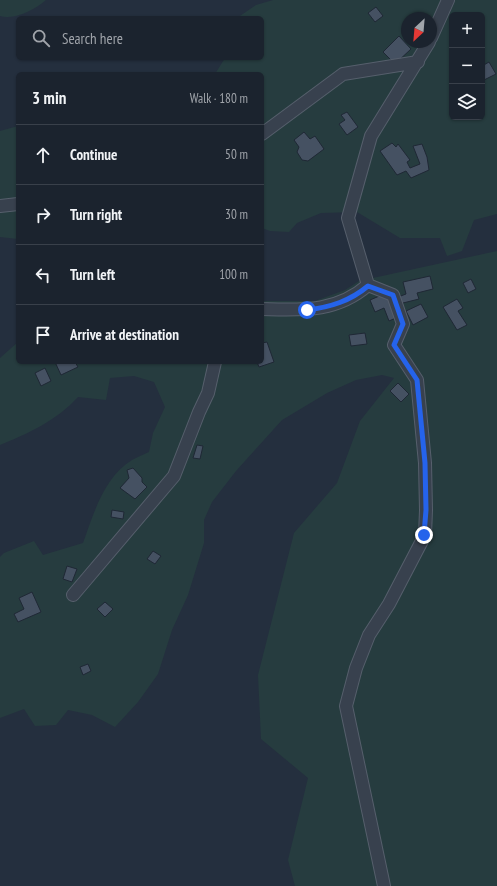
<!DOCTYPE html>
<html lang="en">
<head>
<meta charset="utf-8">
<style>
	:root { --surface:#1b232e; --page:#242b36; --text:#f1f3f6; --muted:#a0a4aa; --line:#39404a }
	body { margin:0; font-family:"PT Sans Narrow",sans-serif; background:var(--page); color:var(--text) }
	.controls { position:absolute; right:12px; top:12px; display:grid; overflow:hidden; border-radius:6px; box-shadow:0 1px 3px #0004 }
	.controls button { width:36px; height:36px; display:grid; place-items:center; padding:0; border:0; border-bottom:1px solid var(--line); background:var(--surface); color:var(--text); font:20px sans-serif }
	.compass { position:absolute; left:401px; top:12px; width:36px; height:36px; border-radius:50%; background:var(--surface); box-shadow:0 1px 3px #0004; rotate:206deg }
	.stop { position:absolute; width:12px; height:12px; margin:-9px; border:3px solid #2563eb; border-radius:50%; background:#fff }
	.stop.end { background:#2563eb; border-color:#fff; box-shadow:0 1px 4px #0008 }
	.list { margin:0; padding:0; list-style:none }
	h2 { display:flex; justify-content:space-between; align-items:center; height:52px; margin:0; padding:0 16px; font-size:17px }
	h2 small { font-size:13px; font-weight:400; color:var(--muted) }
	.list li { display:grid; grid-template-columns:26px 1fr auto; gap:12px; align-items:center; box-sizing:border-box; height:60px; padding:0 16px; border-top:1px solid var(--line) }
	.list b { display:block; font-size:15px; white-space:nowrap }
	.list em { font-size:13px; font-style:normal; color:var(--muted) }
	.icon { flex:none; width:22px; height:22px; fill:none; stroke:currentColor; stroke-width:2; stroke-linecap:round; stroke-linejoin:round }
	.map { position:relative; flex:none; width:497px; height:886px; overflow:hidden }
	.search { position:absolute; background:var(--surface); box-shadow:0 1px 3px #0004; left:16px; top:16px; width:248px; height:44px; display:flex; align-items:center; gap:10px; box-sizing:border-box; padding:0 14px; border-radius:6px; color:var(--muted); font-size:15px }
	.panel { position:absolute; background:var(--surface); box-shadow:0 1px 3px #0004; left:16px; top:72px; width:248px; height:292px; border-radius:6px }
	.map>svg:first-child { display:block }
	.green { fill:#263c3f; fill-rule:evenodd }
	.building { fill:#455162; stroke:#1f2835 }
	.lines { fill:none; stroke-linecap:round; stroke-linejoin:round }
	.street-casing { stroke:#565f6c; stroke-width:14 }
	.street { stroke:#38414e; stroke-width:12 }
	.route { stroke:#2563eb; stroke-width:5 }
</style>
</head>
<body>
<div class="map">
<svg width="497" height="886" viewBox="0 0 497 886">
	<rect width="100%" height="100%" fill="#242f3e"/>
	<path class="green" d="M0,0H46C34,10 16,20 0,16Z
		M273,0H497V214L474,220L462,251L447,256L440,238H400L357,212L321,213L297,223L289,232L270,231L262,228V74H215L225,58H262V18H237L256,5ZM452,15H482V117H452ZM407,18H431V42H407Z
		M18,126V239L0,237V131Z
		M497,251V886H295L288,860L308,778L261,739L258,675L294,533L337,483L360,421L394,378L382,375L356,380L327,393L282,420L236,471L212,502L204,520V543L188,595L172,630L158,674L138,702L115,727L92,715L68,710L56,725L35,726L24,709L0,718V557L4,553L34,541L43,555L83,543C93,515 104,477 132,460C137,457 143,455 149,452L153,433L165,407L154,382L134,376L110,378L106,400L78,397C56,421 29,433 0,445V358L18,342V362H262V301H315L345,290L359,281Z"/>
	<path class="building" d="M376,7L383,16L375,22L368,13Z
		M399,36L411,49L395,64L383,52Z
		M489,62L496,74L482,81V66Z
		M347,112L358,127L347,135L339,124L345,120L341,115Z
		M304,132L310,139L315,136L324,149L308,161L302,160L297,152L299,147L294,140Z
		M392,143L396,147L398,144L410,160L407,162L410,168L420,164L413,146L422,144L427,157L429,170L411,178L406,171L397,175L380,151Z
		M430,276L433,289L417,293L419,299L399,304L398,297L406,294L403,282Z
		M471,279L476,289L468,293L463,283Z
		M384,294L391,297L398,317L389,321L384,308L375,312L370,300Z
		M457,299L463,308L458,311L467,325L457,330L443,307Z
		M421,304L428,317L413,325L406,311Z
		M365,333L367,344L351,346L349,335Z
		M267,342L274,362L259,367L257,362H262V343Z
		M55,362H75L78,367L61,375Z
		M45,368L51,381L41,386L35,373Z
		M398,383L409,394L401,402L390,391Z
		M197,445L203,446L200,459L193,458Z
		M133,468L142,478V482L147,487L135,499L120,488L129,478L127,470Z
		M112,510L124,512L123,519L111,517Z
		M153,551L161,556L155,564L147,559Z
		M67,566L77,569L72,582L63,579Z
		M32,592L41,612L18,622L14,614L24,609L19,598Z
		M105,602L113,609L105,617L97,609Z
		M88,664L91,671L83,675L80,667Z"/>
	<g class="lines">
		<defs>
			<path id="street" d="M431,38L448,0
				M262,134L343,74L418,62
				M0,206L18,204
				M368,285L393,295L403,324L394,345L417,380L425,463L426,510L425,535L389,604L369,635L356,668L346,706L384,886
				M368,285L348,218L371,136L429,42
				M262,309C301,310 336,313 368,285
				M73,595L174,476L199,412L208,393L215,362"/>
		</defs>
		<use href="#street" class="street-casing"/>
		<use href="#street" class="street"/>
	</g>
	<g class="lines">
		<path class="route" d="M307,310C331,307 350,301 368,286L393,295L403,324L394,345L417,380L425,463L426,510L424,535"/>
	</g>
</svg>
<div class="controls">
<button>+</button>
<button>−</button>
<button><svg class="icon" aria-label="layers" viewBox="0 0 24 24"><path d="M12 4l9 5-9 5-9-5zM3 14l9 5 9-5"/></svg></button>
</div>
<svg class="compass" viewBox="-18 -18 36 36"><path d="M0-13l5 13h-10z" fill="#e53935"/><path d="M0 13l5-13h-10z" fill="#a0a4aa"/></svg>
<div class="stop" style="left:307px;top:310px"></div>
<div class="stop end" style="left:424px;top:535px"></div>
<div class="search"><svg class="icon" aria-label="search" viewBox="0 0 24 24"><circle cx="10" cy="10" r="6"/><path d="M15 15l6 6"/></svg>Search here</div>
<section class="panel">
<h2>3 min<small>Walk · 180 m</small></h2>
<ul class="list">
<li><svg class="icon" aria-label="ahead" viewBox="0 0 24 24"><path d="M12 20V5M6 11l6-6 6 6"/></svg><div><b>Continue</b></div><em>50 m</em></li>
<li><svg class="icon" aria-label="right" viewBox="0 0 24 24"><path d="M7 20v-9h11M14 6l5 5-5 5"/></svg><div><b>Turn right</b></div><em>30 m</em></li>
<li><svg class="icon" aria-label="left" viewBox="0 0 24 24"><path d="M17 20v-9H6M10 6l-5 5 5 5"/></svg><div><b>Turn left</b></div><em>100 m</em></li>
<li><svg class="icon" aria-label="arrive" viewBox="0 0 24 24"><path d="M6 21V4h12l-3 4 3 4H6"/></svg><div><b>Arrive at destination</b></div></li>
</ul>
</section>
</div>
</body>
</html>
